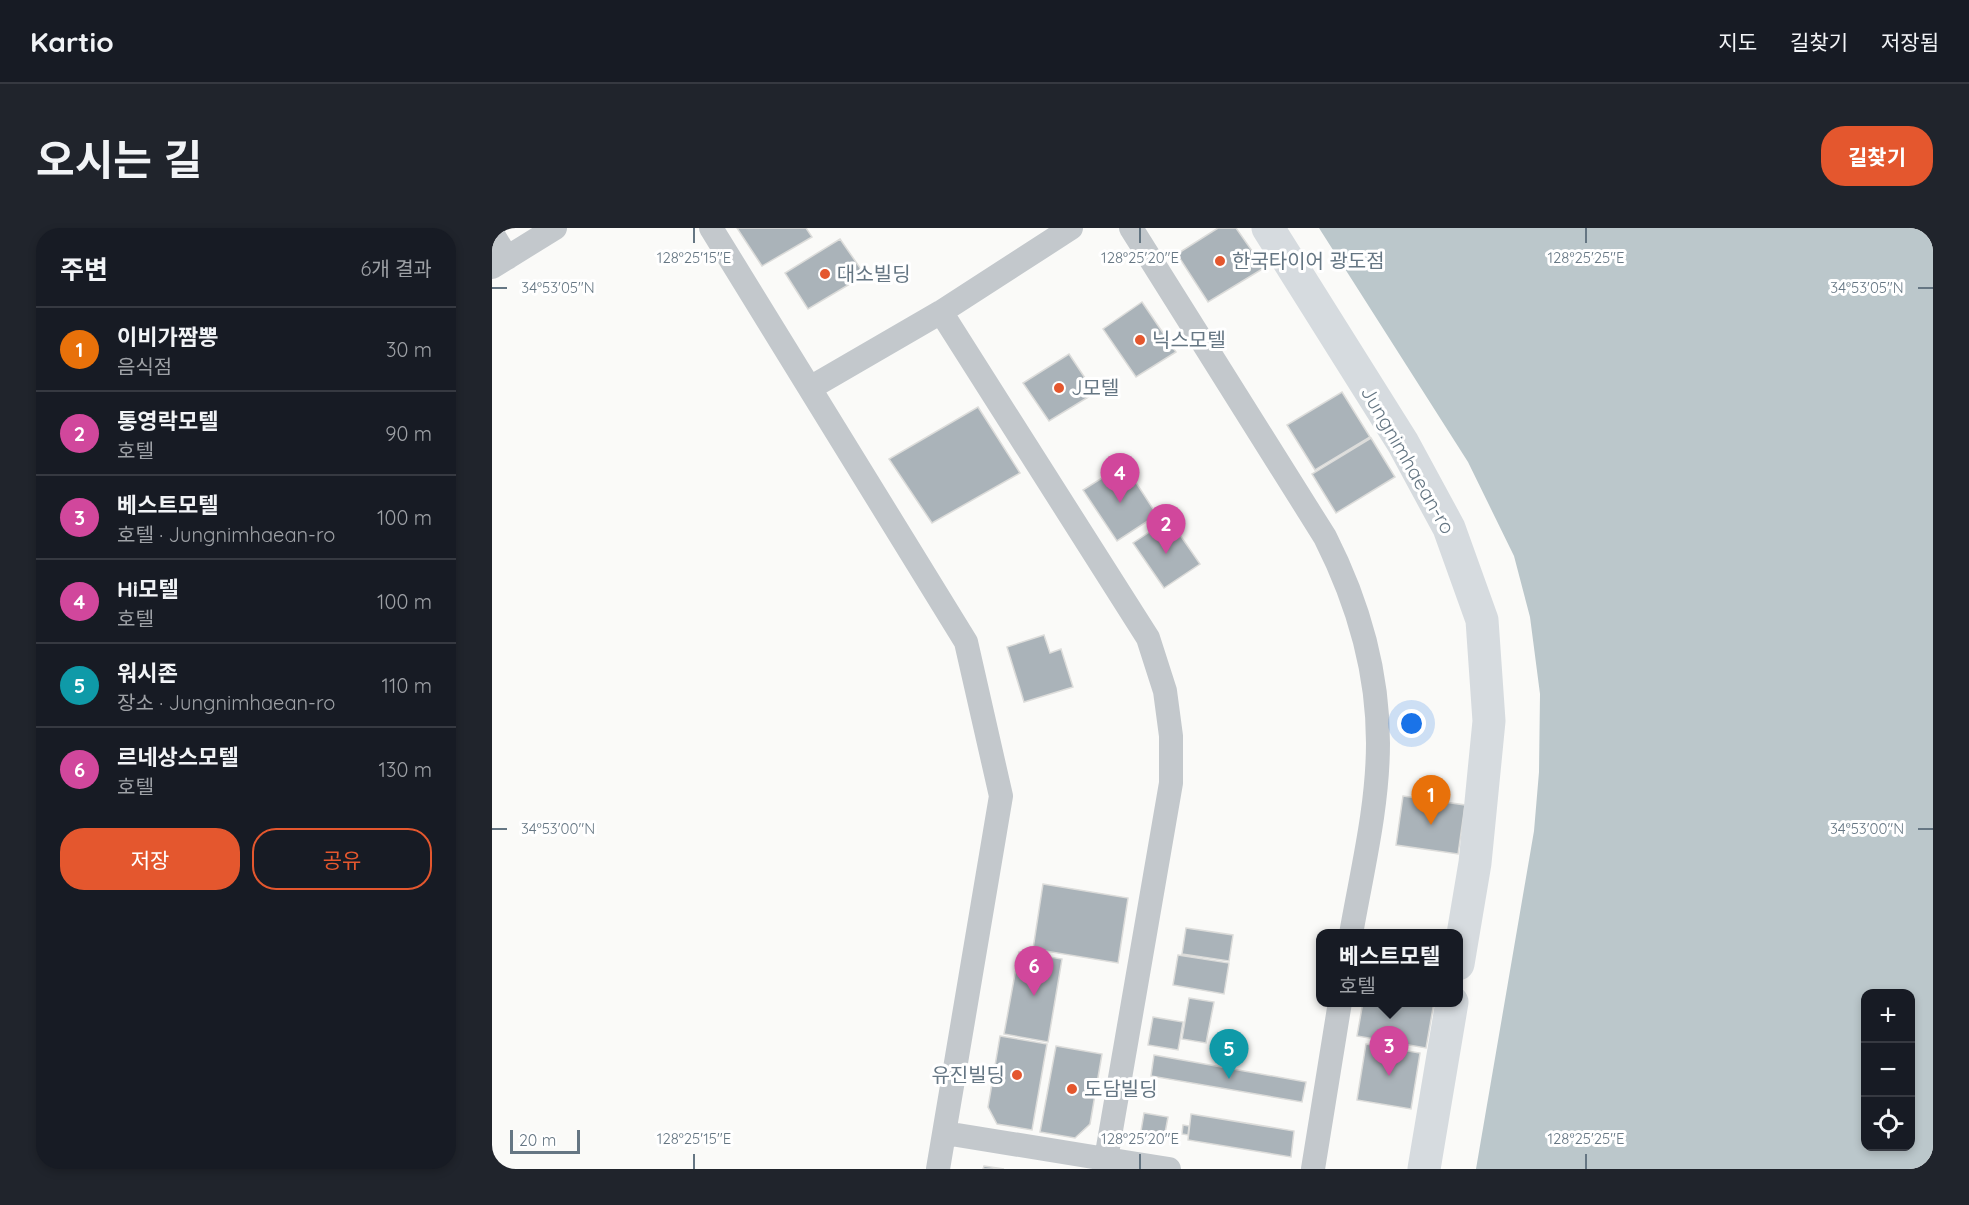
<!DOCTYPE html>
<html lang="ko">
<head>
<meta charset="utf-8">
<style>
	:root { --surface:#171b24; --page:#20242c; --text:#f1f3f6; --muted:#9ea1a6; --line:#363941; --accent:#e4572e }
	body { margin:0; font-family:Quicksand,"Noto Sans KR",sans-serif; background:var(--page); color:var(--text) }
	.controls { position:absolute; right:18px; bottom:18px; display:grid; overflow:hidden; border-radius:12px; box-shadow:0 3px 9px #0003 }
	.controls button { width:54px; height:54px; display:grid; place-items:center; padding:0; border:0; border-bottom:2px solid var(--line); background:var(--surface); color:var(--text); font:30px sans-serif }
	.scale { position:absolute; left:18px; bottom:15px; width:70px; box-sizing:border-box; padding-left:6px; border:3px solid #657683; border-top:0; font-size:16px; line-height:21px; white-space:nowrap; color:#657683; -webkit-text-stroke:4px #fff; paint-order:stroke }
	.you { position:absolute; left:920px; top:496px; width:21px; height:21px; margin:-15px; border:4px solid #fff; border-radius:50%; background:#1a73e8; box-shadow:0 0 0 9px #1a73e833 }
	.badge { display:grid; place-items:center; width:39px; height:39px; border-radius:50%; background:var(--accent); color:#fff; font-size:20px; font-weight:700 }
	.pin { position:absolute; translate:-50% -50px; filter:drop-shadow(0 2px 3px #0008) }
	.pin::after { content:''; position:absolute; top:32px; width:21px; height:18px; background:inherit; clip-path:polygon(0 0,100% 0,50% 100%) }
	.popup { position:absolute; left:824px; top:701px; width:147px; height:78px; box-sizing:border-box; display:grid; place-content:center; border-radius:12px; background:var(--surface); filter:drop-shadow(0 2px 4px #0005); font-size:20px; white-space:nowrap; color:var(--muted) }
	.popup b { font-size:22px; color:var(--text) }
	.popup::after { content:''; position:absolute; left:50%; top:100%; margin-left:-12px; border:12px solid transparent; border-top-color:var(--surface) }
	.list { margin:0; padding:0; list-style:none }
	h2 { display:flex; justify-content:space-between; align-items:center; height:78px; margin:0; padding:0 24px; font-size:26px }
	h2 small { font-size:20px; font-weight:400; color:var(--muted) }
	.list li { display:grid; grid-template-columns:39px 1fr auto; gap:18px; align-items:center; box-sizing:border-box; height:84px; padding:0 24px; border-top:2px solid var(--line) }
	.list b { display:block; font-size:22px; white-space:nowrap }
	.list p { margin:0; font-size:20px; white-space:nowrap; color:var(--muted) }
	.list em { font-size:20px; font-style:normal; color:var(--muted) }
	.actions { display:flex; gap:12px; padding:18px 24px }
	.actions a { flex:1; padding:14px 0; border:2px solid var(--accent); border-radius:24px; text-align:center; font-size:21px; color:var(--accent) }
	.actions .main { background:var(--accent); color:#fff }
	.icon { flex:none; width:33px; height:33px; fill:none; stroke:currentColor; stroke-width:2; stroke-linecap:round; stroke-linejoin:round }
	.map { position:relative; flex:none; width:1441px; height:941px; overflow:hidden; border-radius:24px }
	header { display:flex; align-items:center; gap:36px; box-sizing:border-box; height:84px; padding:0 30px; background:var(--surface); border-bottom:2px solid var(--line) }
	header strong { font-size:28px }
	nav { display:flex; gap:33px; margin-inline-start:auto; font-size:21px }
	.intro { display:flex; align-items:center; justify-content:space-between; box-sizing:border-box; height:144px; padding:0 36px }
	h1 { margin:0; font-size:42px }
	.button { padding:15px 27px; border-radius:24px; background:var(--accent); color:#fff; font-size:21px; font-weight:700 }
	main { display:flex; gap:36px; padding:0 36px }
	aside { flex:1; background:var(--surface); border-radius:24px; box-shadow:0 3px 9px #0003 }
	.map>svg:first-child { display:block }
	.water { fill:#bbc7cb; fill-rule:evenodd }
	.building { fill:#aab3b9; stroke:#dcdcda; stroke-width:1.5 }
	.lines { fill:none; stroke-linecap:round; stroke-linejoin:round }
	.street { stroke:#c3c8cc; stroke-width:24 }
	.secondary { stroke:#d6dbdf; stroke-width:33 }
	.ticks { fill:none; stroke:#657683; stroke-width:2 }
	.poi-dot { fill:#e4572e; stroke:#fff; stroke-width:2 }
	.labels { text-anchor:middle; stroke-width:6; stroke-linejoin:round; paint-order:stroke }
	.poi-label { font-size:20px; fill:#657683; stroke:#fff; text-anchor:start }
	.street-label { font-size:20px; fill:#657683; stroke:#fff }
	.ticks-label { font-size:15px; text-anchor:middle; fill:#657683; stroke:#fff; stroke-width:6; stroke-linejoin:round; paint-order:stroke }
</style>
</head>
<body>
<header>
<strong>Kartio</strong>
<nav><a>지도</a><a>길찾기</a><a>저장됨</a></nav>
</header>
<div class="intro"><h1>오시는 길</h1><a class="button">길찾기</a></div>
<main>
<aside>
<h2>주변<small>6개 결과</small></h2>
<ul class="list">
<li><span class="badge" style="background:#e8710a">1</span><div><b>이비가짬뽕</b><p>음식점</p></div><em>30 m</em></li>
<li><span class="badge" style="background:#d1479c">2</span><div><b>통영락모텔</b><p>호텔</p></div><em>90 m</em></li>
<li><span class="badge" style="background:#d1479c">3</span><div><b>베스트모텔</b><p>호텔 · Jungnimhaean-ro</p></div><em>100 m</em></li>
<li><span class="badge" style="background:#d1479c">4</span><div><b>Hi모텔</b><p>호텔</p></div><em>100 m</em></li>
<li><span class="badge" style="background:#0f9aa8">5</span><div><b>워시존</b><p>장소 · Jungnimhaean-ro</p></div><em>110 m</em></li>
<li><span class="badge" style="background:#d1479c">6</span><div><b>르네상스모텔</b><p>호텔</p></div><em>130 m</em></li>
</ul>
<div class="actions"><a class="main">저장</a><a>공유</a></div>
</aside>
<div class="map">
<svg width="1441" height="941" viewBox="0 0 1441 941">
	<rect width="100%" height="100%" fill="#fafaf8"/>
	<path class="water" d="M827,0H1441V941H984L1042,603L1047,544L1048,466L1038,389L1022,328L976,234ZM1374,766H1418V918H1374Z"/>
	<path class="building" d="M245,0H314L320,9L270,38Z
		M726,0H744L772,40L716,74L685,26Z
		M348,11L373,47L316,81L293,45Z
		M650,74L684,124L644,149L611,101Z
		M577,126L603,165L557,193L531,155Z
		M850,164L878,209L823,242L795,197Z
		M486,179L528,245L440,295L397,231Z
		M879,210L903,249L844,285L820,246Z
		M632,236L665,287L625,313L591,262Z
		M677,291L708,336L672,360L641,315Z
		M552,407L558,425L569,421L581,459L532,474L515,419Z
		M911,568L973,577L966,626L904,617Z
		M551,656L636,670L626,735L541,721Z
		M694,700L741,707L737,733L690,726Z
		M527,724L570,731L556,814L512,806Z
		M686,727L737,735L732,766L681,757Z
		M697,770L722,774L714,815L690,811Z
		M871,774H942L934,820L865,808Z
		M661,789L691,794L686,822L656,817Z
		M508,808L555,816L540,902L505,896L496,879Z
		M874,816L928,825L919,881L865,872Z
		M564,818L610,826L598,896L583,910L548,904Z
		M662,827L814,854L810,874L659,848Z
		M652,885L676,889L671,916L656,913L649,903Z
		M699,886L802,903L799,929L696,912Z
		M691,897L697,898L696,907L690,906Z
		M492,938L512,941H491Z"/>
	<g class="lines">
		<path class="street" d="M219,0L474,414L509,568L446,941
			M639,0L833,309C866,374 886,442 886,515C886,579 870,643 859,706
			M0,5L15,30
			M0,39L63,0
			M449,84L579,0
			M318,160L449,84L656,410L673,463L679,508V555L614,931L677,941
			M453,905L614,931
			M821,941L848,774"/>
		<path class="secondary" d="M776,0L911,215L957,300L990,392L997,493L983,635L966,736
			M932,941L960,774"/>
	</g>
	<path class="ticks" d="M202,0V15M648,0V15M1094,0V15M0,60H15M1426,60H1441M0,601H15M1426,601H1441M202,926V941M648,926V941M1094,926V941"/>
	<g class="poi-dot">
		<circle cx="728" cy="33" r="6"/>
		<circle cx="333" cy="46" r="6"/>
		<circle cx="648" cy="112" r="6"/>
		<circle cx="567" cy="160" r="6"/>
		<circle cx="525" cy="847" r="6"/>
		<circle cx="580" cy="861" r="6"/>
	</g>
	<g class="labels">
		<g class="poi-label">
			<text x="740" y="40">한국타이어 광도점</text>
			<text x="345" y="53">대소빌딩</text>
			<text x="660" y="119">닉스모텔</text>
			<text x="579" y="167">J모텔</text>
			<text x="513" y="854" text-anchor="end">유진빌딩</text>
			<text x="592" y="868">도담빌딩</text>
		</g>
		<g class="street-label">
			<text transform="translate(916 232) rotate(60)" y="7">Jungnimhaean-ro</text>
		</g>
	</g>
	<g class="ticks-label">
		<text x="202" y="35">128°25'15"E</text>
		<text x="648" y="35">128°25'20"E</text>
		<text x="1094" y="35">128°25'25"E</text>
		<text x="66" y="65">34°53'05"N</text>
		<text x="1375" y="65">34°53'05"N</text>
		<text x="66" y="606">34°53'00"N</text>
		<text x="1375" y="606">34°53'00"N</text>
		<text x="202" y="916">128°25'15"E</text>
		<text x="648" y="916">128°25'20"E</text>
		<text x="1094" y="916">128°25'25"E</text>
	</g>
</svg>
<div class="controls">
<button>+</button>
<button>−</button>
<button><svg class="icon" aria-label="locate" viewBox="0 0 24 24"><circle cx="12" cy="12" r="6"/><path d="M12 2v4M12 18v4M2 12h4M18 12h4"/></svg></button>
</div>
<div class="scale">20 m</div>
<div class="you"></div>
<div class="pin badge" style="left:939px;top:597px;background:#e8710a">1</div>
<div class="pin badge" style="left:674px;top:326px;background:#d1479c">2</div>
<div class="pin badge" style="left:897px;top:848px;background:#d1479c">3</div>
<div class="popup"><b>베스트모텔</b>호텔</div>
<div class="pin badge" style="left:628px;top:275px;background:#d1479c">4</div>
<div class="pin badge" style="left:737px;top:851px;background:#0f9aa8">5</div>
<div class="pin badge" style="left:542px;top:768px;background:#d1479c">6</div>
</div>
</main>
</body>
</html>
